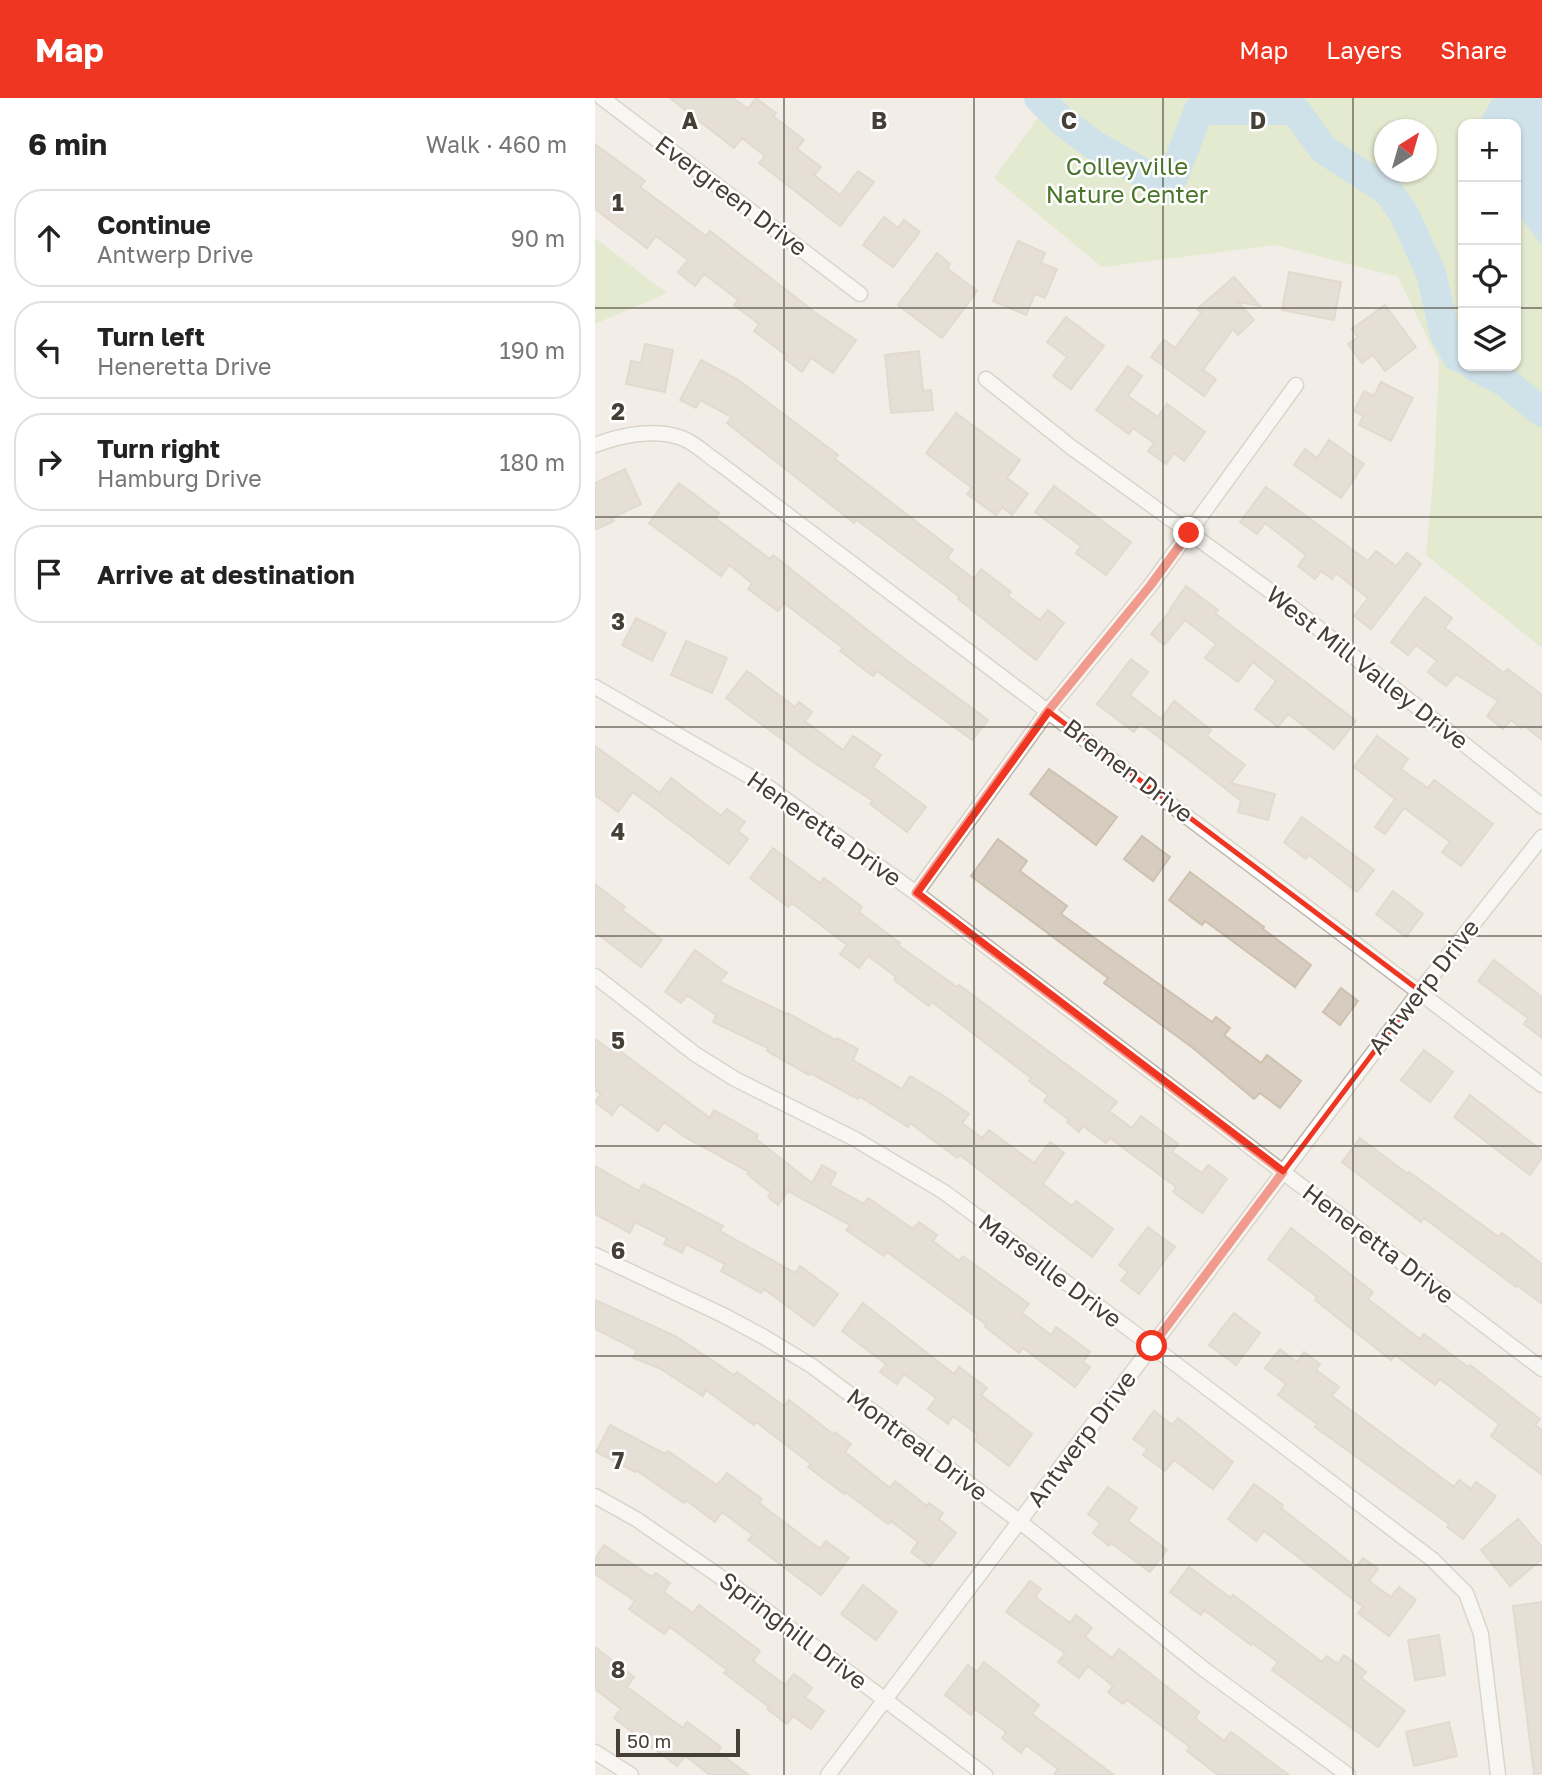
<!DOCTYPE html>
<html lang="en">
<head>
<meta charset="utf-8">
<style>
	:root { --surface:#fff; --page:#f6f6f6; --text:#222; --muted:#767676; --line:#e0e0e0; --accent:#ef3622 }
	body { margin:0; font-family:"Golos Text",sans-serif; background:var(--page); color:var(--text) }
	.controls { position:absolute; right:21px; top:21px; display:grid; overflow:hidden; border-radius:14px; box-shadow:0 2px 5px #0004 }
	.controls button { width:63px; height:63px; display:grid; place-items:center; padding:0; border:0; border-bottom:2px solid var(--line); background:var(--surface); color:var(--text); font:35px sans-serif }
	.compass { position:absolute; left:779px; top:21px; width:63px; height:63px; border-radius:50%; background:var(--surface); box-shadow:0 2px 5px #0004; rotate:37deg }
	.scale { position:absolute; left:21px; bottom:18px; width:124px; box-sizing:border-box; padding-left:7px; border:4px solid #453f36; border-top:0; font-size:19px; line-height:24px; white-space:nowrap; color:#453f36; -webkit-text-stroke:5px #fff; paint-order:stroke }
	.stop { position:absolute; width:21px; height:21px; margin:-16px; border:5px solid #ef3622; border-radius:50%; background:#fff }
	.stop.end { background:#ef3622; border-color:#fff; box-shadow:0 2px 7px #0008 }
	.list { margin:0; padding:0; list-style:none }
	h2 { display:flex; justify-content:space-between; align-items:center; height:91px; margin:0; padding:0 28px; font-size:30px }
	h2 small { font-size:23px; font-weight:400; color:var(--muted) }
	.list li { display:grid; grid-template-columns:46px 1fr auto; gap:21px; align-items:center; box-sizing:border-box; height:98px; margin:0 14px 14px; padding:0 14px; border:2px solid var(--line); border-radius:28px }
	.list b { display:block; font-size:26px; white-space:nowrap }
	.list p { margin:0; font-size:23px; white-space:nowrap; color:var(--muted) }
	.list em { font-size:23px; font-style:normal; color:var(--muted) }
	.icon { flex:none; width:38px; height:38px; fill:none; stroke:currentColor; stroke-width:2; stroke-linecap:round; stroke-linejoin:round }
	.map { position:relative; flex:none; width:947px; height:1677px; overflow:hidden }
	header { display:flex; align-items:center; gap:42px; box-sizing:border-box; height:98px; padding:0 35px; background:var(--accent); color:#fff }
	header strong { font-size:33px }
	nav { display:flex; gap:38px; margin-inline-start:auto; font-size:24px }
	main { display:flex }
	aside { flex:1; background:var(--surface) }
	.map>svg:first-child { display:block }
	.green { fill:#d0e5b2; fill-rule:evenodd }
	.water { fill:#a6d3ec }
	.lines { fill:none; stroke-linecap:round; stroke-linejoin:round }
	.river { stroke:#a6d3ec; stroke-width:30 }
	.building { fill:#d7ccc0; stroke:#cec1b0; stroke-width:2 }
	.street-casing { stroke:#bdb6aa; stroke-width:17 }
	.street { stroke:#fff; stroke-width:14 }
	.route { stroke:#ef3622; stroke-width:9 }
	.marked { fill:none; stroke:#ef3622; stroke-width:5; stroke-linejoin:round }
	.grid { fill:none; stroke:#453f36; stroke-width:2; stroke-opacity:0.55 }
	.labels { text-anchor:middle; stroke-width:5; stroke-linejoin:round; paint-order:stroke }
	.park-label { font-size:24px; fill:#4b742c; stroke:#fff }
	.street-label { font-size:24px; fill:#453f36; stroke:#fff }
	.grid-label { font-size:23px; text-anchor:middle; font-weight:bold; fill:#453f36; stroke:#fff; stroke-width:5; stroke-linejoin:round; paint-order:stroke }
</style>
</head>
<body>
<header>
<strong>Map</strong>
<nav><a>Map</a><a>Layers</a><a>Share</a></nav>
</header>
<main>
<aside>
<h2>6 min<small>Walk · 460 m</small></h2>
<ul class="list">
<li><svg class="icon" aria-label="ahead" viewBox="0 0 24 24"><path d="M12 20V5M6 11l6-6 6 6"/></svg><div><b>Continue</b><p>Antwerp Drive</p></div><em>90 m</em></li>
<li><svg class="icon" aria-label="left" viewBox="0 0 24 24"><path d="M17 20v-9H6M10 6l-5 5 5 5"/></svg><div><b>Turn left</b><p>Heneretta Drive</p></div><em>190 m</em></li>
<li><svg class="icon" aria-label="right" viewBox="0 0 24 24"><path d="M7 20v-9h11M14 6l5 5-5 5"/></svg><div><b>Turn right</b><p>Hamburg Drive</p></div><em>180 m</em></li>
<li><svg class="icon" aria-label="arrive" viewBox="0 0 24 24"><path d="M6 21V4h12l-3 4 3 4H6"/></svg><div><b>Arrive at destination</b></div></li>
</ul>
</aside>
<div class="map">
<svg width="947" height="1677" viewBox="0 0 947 1677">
	<rect width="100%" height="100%" fill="#f2eee7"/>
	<path class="green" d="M457,0H947V550L831,457L839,372L844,264L803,179L681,147L507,169L399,80ZM868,26H921V268H868ZM790,32H832V74H790Z
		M0,140L72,195L0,226Z"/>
	<path class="water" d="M898,0H947V147L921,114V26H883Z"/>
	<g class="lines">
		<path class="river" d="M444,0L467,23L499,47L566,85L578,79L604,12H700L728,51L793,93L809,116L836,175L850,236L862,258L868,261
			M879,268L909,283L947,314"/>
	</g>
	<path class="building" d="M75,0H138L153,11L161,0L181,15L178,18L209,42L202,51L226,69L219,77L245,97L263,73L279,84L245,128L164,65L170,58L147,40L139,50Z
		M0,46L50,83L45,89L111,138L115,133L222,216L261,242L238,275L216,260L207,274L190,261L192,258L159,233L164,226L139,207L143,202L109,176L100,188L83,174L93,162L61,138L52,150L0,111Z
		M289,119L303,130L309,122L325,134L298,169L268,147Z
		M423,143L450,155L446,165L462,171L450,200L440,196L431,217L398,203Z
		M342,155L355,166L352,170L382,193L347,240L303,207Z
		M694,174L746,184L739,222L687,212Z
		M639,179L665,208L643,204L659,222L643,237L638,231L608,272L621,281L609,298L556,259L569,242L580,250L606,215L602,211Z
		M790,207L821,249L790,273L778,257L767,265L753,246L763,239L757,231Z
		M471,219L509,248L476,291L458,278L472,259L452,244Z
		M50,246L78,252L70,294L31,286L36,263L46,265Z
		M324,253L328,293L336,292L338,312L296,315L290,257Z
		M106,262L142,281L243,357L240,361L358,452L352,460L379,481L386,471L416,494L413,498L445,522L453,512L469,525L441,562L363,501L365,499L262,422L259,425L132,325L137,319L105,302L101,310L85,302Z
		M533,268L547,278L533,298L563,319L572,306L610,334L589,363L579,355L571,366L553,353L559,345L538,330L534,336L501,312Z
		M786,284L818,300L796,343L764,327L768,318L759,313L769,293L779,298Z
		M361,315L425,362L412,380L433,396L417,417L407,409L401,417L372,396L377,390L331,355Z
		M734,342L769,366L746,400L699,367L710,351L722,360Z
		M30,371L46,406L17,420L19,423L0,432V385Z
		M84,385L124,415L120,420L175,461L178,457L298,552L393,622L377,642L282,573L278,578L245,553L248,550L189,505L183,513L153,491L157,485L134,467L126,478L54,425Z
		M459,388L536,444L511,477L481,455L486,448L440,414Z
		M671,389L773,463L781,453L801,468L812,455L826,466L776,531L759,518L773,500L741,475L737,481L726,473L720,481L703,468L711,457L670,425L662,436L645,424Z
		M591,488L623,512L620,515L761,623L739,651L693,616L683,629L660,611L681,583L658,564L643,584L610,560L621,546L590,522L569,547L556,536L576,512L575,511Z
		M830,499L857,520L850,530L909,575L913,571L947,597V642L928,627L926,630L916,622L908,631L892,618L903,603L861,576L851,588L833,574L842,563L821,547L813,557L796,544Z
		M41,520L71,535L57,563L27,547Z
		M91,543L132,560L117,595L76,577Z
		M536,561L553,574L535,597L566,621L579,603L616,632L612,638L650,667L636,685L680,696L673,722L643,714L646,703L603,669L545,625L539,634L502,606Z
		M152,573L200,609L204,604L217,614L210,623L248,652L258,638L286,657L278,669L331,709L312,734L275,706L278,703L218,664L131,600Z
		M782,638L813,661L806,671L833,690L839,682L898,726L866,768L847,754L855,744L809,710L790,736L780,729L800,701L759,669Z
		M0,648L65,695L76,680L126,718L132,711L150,724L143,733L153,741L134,766L38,694L23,714L0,697Z
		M454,671L522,719L501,747L435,696Z
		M707,719L779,772L762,794L714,757L711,761L689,744Z
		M547,738L575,759L558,783L529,761Z
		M403,741L432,763L425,773L472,808L466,816L617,924L621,919L635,930L629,937L666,965L672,957L706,983L685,1010L665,995L659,1001L598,950L509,885L513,880L376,778Z
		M178,750L225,785L229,780L267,809L264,814L305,845L303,847L362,889L364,887L522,1004L514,1013L537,1030L546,1018L583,1046L577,1054L607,1075L613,1067L632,1081L607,1115L578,1094L581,1089L515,1040L511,1045L488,1028L484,1034L472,1024L474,1022L449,1003L453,997L434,983L436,980L337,904L334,908L299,882L301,879L273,858L264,870L245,856L252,847L197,805L193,809L155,780Z
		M595,774L669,829L668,831L716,867L700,889L610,823L607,827L574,802Z
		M0,786L30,809L27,812L67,842L46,869L0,834Z
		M798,793L828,816L811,839L781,816Z
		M100,852L132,875L125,884L192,916L193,915L241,942L242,940L263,951L258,962L307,991L315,978L349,998L374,1016L367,1025L387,1040L394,1032L439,1065L455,1044L469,1055L448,1086L477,1108L481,1103L518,1131L497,1159L365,1057L362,1060L315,1025L313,1029L264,998L263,1001L215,975L214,977L172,953L173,950L118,924L121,917L92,897L86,905L70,894Z
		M899,862L947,899V940L929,926L933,920L883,883Z
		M746,890L763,903L745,927L728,914Z
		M0,941L15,952L18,948L115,1020L119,1012L163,1037L161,1041L217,1085L227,1067L241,1075L235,1087L269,1106L273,1100L318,1131L324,1124L342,1137L338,1143L364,1163L368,1158L434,1206L427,1215L456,1237L461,1229L495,1254L488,1264L495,1269L480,1289L428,1250L424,1255L390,1229L392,1227L292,1154L289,1158L251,1132L255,1127L193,1093L183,1107L173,1099L176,1095L152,1076L154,1074L88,1038L69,1024L63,1033L25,1006L17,1017L0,1004L6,996L0,992Z
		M829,952L858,974L835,1004L806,982Z
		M875,997L947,1053V1060L935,1077L859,1019Z
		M765,1040L813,1076L814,1074L904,1139L907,1135L947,1166V1206L922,1187L921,1189L829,1120L826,1124L747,1064Z
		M0,1068L44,1093L48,1086L128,1128L125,1133L200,1175L205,1168L243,1196L219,1228L169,1191L166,1195L126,1173L130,1166L91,1146L87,1155L69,1146L72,1140L40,1124L35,1135L0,1116Z
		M553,1129L580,1149L544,1196L526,1182L533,1174L524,1167Z
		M696,1130L778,1194L773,1201L825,1241L829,1236L873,1269L875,1267L945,1321L940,1327L947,1332V1377L896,1338L904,1326L845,1281L840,1287L800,1257L796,1262L720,1202L722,1199L673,1161Z
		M0,1202L80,1238L139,1277L142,1274L189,1308L194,1302L238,1336L240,1334L256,1346L250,1354L295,1390L300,1383L332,1408L334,1405L348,1415L344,1421L361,1435L335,1468L316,1454L323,1444L296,1423L293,1426L250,1394L249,1396L213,1369L216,1366L161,1324L159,1327L111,1292L108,1298L64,1270L38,1260L42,1252L0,1231Z
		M268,1205L359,1276L364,1269L392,1290L386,1297L437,1336L414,1368L380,1342L383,1337L358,1318L353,1326L333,1311L341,1300L309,1276L302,1286L285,1274L291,1266L247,1233Z
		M639,1215L665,1235L641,1267L614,1247Z
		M685,1251L702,1264L709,1254L725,1266L721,1272L744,1289L737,1298L859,1389L864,1382L876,1391L881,1384L901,1398L868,1441L852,1429L854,1426L720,1329L722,1326L683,1297L691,1286L670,1270Z
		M559,1313L577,1327L583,1320L638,1364L618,1391L579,1362L570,1373L548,1357L552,1351L538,1341Z
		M15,1327L70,1356L73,1353L122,1387L132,1375L167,1401L164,1405L225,1451L231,1443L254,1460L226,1497L153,1442L158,1437L127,1414L120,1424L91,1402L89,1405L41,1372L40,1374L1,1354Z
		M659,1386L688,1407L686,1410L761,1469L768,1460L783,1471L774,1483L796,1499L804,1489L821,1502L794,1538L763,1515L768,1509L669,1433L661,1443L633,1421Z
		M513,1389L542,1410L533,1423L572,1452L555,1474L516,1445L514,1448L498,1435L505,1425L493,1416Z
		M923,1421L947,1449V1461L915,1488L886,1452Z
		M9,1447L57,1479L61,1475L75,1485L69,1494L98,1515L104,1507L165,1553L158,1563L190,1587L199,1576L217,1590L210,1599L229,1613L216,1631L198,1618L192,1626L172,1611L174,1609L129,1575L132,1572L75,1529L69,1536L34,1511L40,1503L0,1476V1461Z
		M594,1469L636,1500L638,1497L727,1564L732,1558L743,1566L749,1557L771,1574L766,1580L810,1613L783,1649L677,1572L683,1564L657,1545L656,1547L609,1512L606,1517L575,1494Z
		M435,1483L446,1491L440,1499L475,1525L481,1517L497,1530L490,1539L517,1560L524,1551L604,1614L600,1620L629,1643L636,1634L694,1677H623L592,1653L595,1649L532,1602L528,1606L513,1594L518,1588L493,1568L484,1580L463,1564L470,1555L411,1514Z
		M268,1487L302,1514L281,1542L246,1516Z
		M947,1504V1675L939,1676L918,1508Z
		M844,1537L850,1577L820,1582L813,1542Z
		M0,1549L39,1579L32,1589L88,1630L92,1624L126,1649L123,1654L154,1677H115L90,1658L82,1668L19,1620L26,1611L0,1591Z
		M389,1564L444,1607L437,1616L519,1677H459L463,1671L431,1647L426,1655L407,1640L411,1634L380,1611L376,1617L350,1597L373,1567L382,1574Z
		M854,1624L862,1658L819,1668L811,1634Z"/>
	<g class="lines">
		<defs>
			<path id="street" d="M7,0L265,196
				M391,281L476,349L689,503L947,708
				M0,347C26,337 60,330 87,340C100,345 112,357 124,365L947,987
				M0,589L173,689L321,795L947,1271
				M321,795L453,613L555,488L701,287
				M0,878L100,956L140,981L260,1041L349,1094L557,1248L838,1462L871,1495L886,1536L903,1677
				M0,1157L128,1217L169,1239L217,1268L424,1423L610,1572L753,1677
				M0,1398L41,1421L140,1489L390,1677
				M0,1654L36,1677
				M233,1677L825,893L947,739"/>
		</defs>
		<use href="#street" class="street-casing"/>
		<use href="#street" class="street"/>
	</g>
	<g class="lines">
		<path class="route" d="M557,1248L688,1074L321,795L453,613L555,488L594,435"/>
	</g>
	<path d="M0 0H947V1677H0ZM453,613L825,893L688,1074L321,795Z" fill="#f2eee7" fill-opacity=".55" fill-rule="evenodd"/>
	<path class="marked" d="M453,613L825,893L688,1074L321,795Z"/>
	<path class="grid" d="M189,0V1677M379,0V1677M568,0V1677M758,0V1677M0,210H868M921,210H947M0,419H947M0,629H947M0,838H947M0,1048H947M0,1258H947M0,1467H947"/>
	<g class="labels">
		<g class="park-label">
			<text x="532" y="77">Colleyville<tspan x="532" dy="28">Nature Center</tspan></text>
		</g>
		<g class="street-label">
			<text transform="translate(136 98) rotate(37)" y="8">Evergreen Drive</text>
			<text transform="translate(772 570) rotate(38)" y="8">West Mill Valley Drive</text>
			<text transform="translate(533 673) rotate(37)" y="8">Bremen Drive</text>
			<text transform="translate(229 731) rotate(35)" y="8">Heneretta Drive</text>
			<text transform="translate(829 889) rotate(-52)" y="8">Antwerp Drive</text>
			<text transform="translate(783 1146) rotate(37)" y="8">Heneretta Drive</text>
			<text transform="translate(455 1173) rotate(37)" y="8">Marseille Drive</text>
			<text transform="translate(487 1341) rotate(-53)" y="8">Antwerp Drive</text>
			<text transform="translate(322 1347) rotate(37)" y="8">Montreal Drive</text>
			<text transform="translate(198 1533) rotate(37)" y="8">Springhill Drive</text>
		</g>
	</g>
	<g class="grid-label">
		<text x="95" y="31">A</text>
		<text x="284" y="31">B</text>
		<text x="474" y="31">C</text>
		<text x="663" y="31">D</text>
		<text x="23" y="113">1</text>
		<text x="23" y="322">2</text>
		<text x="23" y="532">3</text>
		<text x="23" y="742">4</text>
		<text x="23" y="951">5</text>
		<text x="23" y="1161">6</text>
		<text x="23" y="1371">7</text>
		<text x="23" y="1580">8</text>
	</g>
</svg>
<div class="controls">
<button>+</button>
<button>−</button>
<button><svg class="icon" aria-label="locate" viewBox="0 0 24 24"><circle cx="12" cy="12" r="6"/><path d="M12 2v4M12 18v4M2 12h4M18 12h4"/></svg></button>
<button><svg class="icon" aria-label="layers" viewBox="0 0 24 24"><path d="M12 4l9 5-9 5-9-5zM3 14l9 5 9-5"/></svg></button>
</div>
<svg class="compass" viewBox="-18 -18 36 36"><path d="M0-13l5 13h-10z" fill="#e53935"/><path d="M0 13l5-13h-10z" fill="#767676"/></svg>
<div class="scale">50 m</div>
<div class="stop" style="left:557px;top:1248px"></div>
<div class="stop end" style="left:594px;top:435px"></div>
</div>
</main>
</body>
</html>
